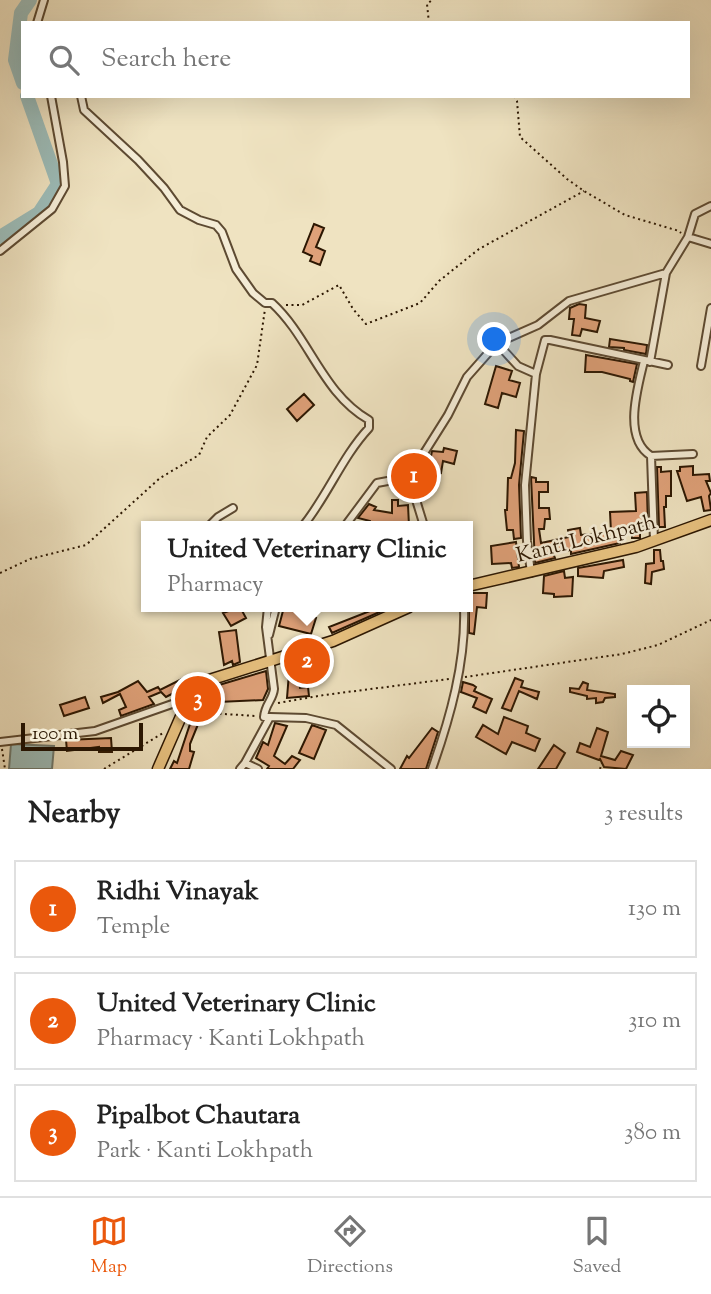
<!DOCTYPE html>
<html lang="en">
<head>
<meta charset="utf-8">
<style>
	:root { --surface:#fff; --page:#f2f2f2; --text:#222; --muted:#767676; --line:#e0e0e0; --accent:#ea580c }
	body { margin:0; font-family:"Sorts Mill Goudy",serif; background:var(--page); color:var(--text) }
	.controls { position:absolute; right:21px; bottom:21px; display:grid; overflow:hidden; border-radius:0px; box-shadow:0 7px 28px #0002 }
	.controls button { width:63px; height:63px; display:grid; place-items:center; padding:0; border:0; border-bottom:2px solid var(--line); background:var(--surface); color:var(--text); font:35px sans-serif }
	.scale { position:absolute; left:21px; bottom:18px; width:122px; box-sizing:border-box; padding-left:7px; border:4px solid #2c1702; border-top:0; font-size:19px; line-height:24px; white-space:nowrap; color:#2c1702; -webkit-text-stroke:5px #f5edd7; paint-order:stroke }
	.you { position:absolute; left:495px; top:340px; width:24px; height:24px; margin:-18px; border:5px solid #fff; border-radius:50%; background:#1a73e8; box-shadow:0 0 0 10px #1a73e833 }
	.badge { display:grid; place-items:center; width:46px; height:46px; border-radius:50%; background:var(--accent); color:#fff; font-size:23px; font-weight:700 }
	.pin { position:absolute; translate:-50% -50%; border:4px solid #fff; box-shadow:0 2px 7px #0006 }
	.popup { position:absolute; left:141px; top:521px; width:332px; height:91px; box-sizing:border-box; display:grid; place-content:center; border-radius:0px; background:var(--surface); filter:drop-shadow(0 2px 5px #0005); font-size:23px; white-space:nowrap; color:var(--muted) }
	.popup b { font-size:26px; color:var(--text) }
	.popup::after { content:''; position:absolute; left:50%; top:100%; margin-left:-14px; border:14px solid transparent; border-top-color:var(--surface) }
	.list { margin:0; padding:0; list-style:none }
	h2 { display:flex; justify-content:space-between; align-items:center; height:91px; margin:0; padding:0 28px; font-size:30px }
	h2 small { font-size:23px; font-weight:400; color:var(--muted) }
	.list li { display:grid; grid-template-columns:46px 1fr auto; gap:21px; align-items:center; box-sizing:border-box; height:98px; margin:0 14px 14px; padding:0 14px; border:2px solid var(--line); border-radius:0px }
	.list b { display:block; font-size:26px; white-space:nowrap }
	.list p { margin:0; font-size:23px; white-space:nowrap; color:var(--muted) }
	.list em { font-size:23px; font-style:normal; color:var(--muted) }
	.icon { flex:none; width:38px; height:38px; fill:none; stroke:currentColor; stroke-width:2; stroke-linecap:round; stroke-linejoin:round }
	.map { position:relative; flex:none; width:711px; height:769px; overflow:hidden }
	.search { position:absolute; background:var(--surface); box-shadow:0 7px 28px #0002; left:21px; right:21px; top:21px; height:77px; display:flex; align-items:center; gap:18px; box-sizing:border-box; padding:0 24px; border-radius:0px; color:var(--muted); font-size:26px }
	.sheet { height:427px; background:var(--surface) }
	nav { display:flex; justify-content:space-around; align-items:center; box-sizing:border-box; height:98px; border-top:2px solid var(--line); background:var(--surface); font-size:19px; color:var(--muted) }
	nav a { display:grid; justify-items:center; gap:4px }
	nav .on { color:var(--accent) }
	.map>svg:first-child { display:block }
	.water { fill:#9cbdba; stroke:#6f7b70; stroke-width:2 }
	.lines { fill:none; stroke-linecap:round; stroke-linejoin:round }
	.river { stroke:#9cbdba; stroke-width:14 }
	.building { fill:#dfa179; stroke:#2c1702; stroke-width:2 }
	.street-casing { stroke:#5d4a32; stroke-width:10 }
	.primary-casing { stroke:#2c1702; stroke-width:13 }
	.path { stroke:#2c1702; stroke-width:2; stroke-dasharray:2 3.5; stroke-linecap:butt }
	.street { stroke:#f5edd7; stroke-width:6 }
	.primary { stroke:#e8c280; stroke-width:10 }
	.labels { text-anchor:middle; stroke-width:5; stroke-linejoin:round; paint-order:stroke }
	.street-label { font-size:21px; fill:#2c1702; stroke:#f5edd7 }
</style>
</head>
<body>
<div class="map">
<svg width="711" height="769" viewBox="0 0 711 769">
	<rect width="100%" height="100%" fill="#efe3c1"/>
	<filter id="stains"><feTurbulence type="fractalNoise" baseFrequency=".00286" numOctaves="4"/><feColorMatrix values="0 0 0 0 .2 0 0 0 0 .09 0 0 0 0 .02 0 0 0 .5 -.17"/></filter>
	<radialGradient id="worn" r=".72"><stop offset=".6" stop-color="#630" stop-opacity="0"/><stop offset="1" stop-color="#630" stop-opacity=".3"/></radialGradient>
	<path class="water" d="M11,744L54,746L52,769H9Z"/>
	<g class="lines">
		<path class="river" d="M23,83L15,60L21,13L30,0
			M0,237L39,213L58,184L27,96"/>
	</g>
	<path class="building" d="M314,224L324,228L316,247L325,251L320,265L310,261L312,256L303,252Z
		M579,304L586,305L585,318L600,321L597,332L582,329L580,336L572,335L574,319H569L570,308Z
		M610,339L647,345L646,354L624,350V348L609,347Z
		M586,355L637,364L633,382L630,381V379L602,372H585Z
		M496,366L512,371L509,380L520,383L516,397L502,393L498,408L485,404Z
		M304,394L314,405L297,421L287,409Z
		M516,430L524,431L519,485L521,538L514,539L513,530H507L505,510H507L508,478H511L515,463Z
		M444,448L457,451L454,464L443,461L441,473L425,470L426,460L430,461L432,451L443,452Z
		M693,466V475L709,474L710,481H706L711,493L709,496L711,510L704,511L701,497L687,501L677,471H680V467Z
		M657,467H661V472L671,471V496H666V507H664L665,527H659Z
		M531,477L536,478V482H548V492H539V508H549L550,519H545L544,529H539L541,543L569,537L568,530L580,528L581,535L611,532L610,512L636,511L635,493L647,492L648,525L640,526V538H632V529H618L620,543L571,554V550L553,553L555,558L535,563Z
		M392,500H398V506L408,505L409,526H370V521L358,518L369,504L376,507L374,510L392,513Z
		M516,542L519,567L512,568L511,563L492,564L491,546Z
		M654,550H660L661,561H663L664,569L652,572L651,584L645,583L646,564L654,563Z
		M623,560L624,567L604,571L603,578L578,576V568Z
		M564,571L565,578L573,577L572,596L554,597V594L543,593L544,576Z
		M472,593H487L486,608L477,607L474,634L469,633V606Z
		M240,607L246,618L231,626L223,613Z
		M284,607H297L296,612L316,618L311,634L279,626Z
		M380,607H391L332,633L329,627Z
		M236,630L240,662L233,665L232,661L224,665L219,632Z
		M266,671L268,689L263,700L218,702L206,691L209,688Z
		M295,672L296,680H299L300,688L308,687L309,696L287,698L289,673Z
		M190,675L193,683L166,697L161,692L149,697L154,704L121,716L119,710L126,707L120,694L103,703L101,697L118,692L138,681L147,692L158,687L160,690Z
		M515,678L523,681L521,687L539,692L537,699L519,691L511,711L502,708Z
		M463,682L473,685L476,687L474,691L492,699L486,713L473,707L477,698L461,692Z
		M583,682L588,684L587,690L615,694V697L605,698L603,702L596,703V698L587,699V696L570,692V688L579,689Z
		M85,697L89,708L64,716L60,705Z
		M193,715L201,717L190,744V751L194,752L189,769H170L174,761L177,763Z
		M504,717L528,726L526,733L540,739L535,751L512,742L506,754L476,737L483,725L498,734Z
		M275,723L287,726L274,756L285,764L292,756L300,760L293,769H267L269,766L256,758L263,742L268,745Z
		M312,725L326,730L314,759L299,753Z
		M432,728L438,732L426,769H400L407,756L409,758Z
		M597,728L608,732L601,756L615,760L621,751L633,755L626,769L604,767L600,759L599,760L577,752L580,743L590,747Z
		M111,738L112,752H99V747L67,751L66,740Z
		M554,745L565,753L556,769H538Z"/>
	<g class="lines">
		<defs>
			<path id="street" d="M37,23L44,0
				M81,96L84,110L138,160L164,188L180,210L199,220L216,225L222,232L236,269L253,293L265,303H272C310,338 322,393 369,420V428C342,457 328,495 303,526
				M688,237L711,244
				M0,251L52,209L65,186L63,162L51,96
				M497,343L518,366L536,374
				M644,361C638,387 622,438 651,456L654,541
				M650,362L666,273
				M701,366L711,308
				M651,456L693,454
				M409,477L448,415L467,377L497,343L538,325L569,301L666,273L688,237L695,214L711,206
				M209,526L218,517L233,508
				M345,526L377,483L409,477L424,526
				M531,573L527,541L525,485L536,374L545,340H550L668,365
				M268,607L266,627L274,689C273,700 265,704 264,717H270
				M269,635L276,607
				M0,742L95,731L175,703L186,705
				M245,763L270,717L306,718L336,725L391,769
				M240,769L245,763L258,769
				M432,769C450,718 466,662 464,607"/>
			<path id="primary" d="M468,586L636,547L711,520
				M158,769L186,705L203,682L333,641L409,607"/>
		</defs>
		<use href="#street" class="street-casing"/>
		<use href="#primary" class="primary-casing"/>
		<path class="path" d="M429,23L427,4L432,0
			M514,96L517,101L520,137L567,179L584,191L625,215L679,231L681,233
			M286,305H302L339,285L353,309L366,324L420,303L439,281L479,249L584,191
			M0,573L30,559L86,545L160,478L199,455L207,437L230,415L257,365L265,309
			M465,677L622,654L658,645L711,620
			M278,703L324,695L449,679
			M192,712L256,716
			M2,749L5,769
			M104,769L163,733
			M600,769L602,763"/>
		<use href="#street" class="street"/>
		<use href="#primary" class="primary"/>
	</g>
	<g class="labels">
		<g class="street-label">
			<text transform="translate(586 538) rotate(-14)" y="7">Kanti Lokhpath</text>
		</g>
	</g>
	<rect width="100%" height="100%" filter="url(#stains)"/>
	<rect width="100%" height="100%" fill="url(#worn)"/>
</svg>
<div class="controls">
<button><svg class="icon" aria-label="locate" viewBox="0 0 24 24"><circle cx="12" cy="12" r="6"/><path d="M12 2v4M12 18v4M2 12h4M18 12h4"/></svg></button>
</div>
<div class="scale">100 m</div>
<div class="you"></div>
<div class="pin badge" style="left:414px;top:476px">1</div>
<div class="pin badge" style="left:307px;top:661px">2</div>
<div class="popup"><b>United Veterinary Clinic</b>Pharmacy</div>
<div class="pin badge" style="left:198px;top:699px">3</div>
<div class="search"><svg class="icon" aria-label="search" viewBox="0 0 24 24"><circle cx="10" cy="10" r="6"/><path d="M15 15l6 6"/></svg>Search here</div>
</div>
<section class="sheet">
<h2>Nearby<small>3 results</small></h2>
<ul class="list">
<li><span class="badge">1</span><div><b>Ridhi Vinayak</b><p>Temple</p></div><em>130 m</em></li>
<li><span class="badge">2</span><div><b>United Veterinary Clinic</b><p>Pharmacy · Kanti Lokhpath</p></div><em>310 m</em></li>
<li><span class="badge">3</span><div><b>Pipalbot Chautara</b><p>Park · Kanti Lokhpath</p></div><em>380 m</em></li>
</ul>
</section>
<nav>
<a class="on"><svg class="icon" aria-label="map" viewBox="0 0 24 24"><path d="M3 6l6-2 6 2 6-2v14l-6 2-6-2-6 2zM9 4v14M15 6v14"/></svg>Map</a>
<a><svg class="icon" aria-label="directions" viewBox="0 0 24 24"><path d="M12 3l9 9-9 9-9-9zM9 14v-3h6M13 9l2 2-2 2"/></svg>Directions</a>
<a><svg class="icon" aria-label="saved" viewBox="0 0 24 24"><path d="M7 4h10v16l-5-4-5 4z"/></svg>Saved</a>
</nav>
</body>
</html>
